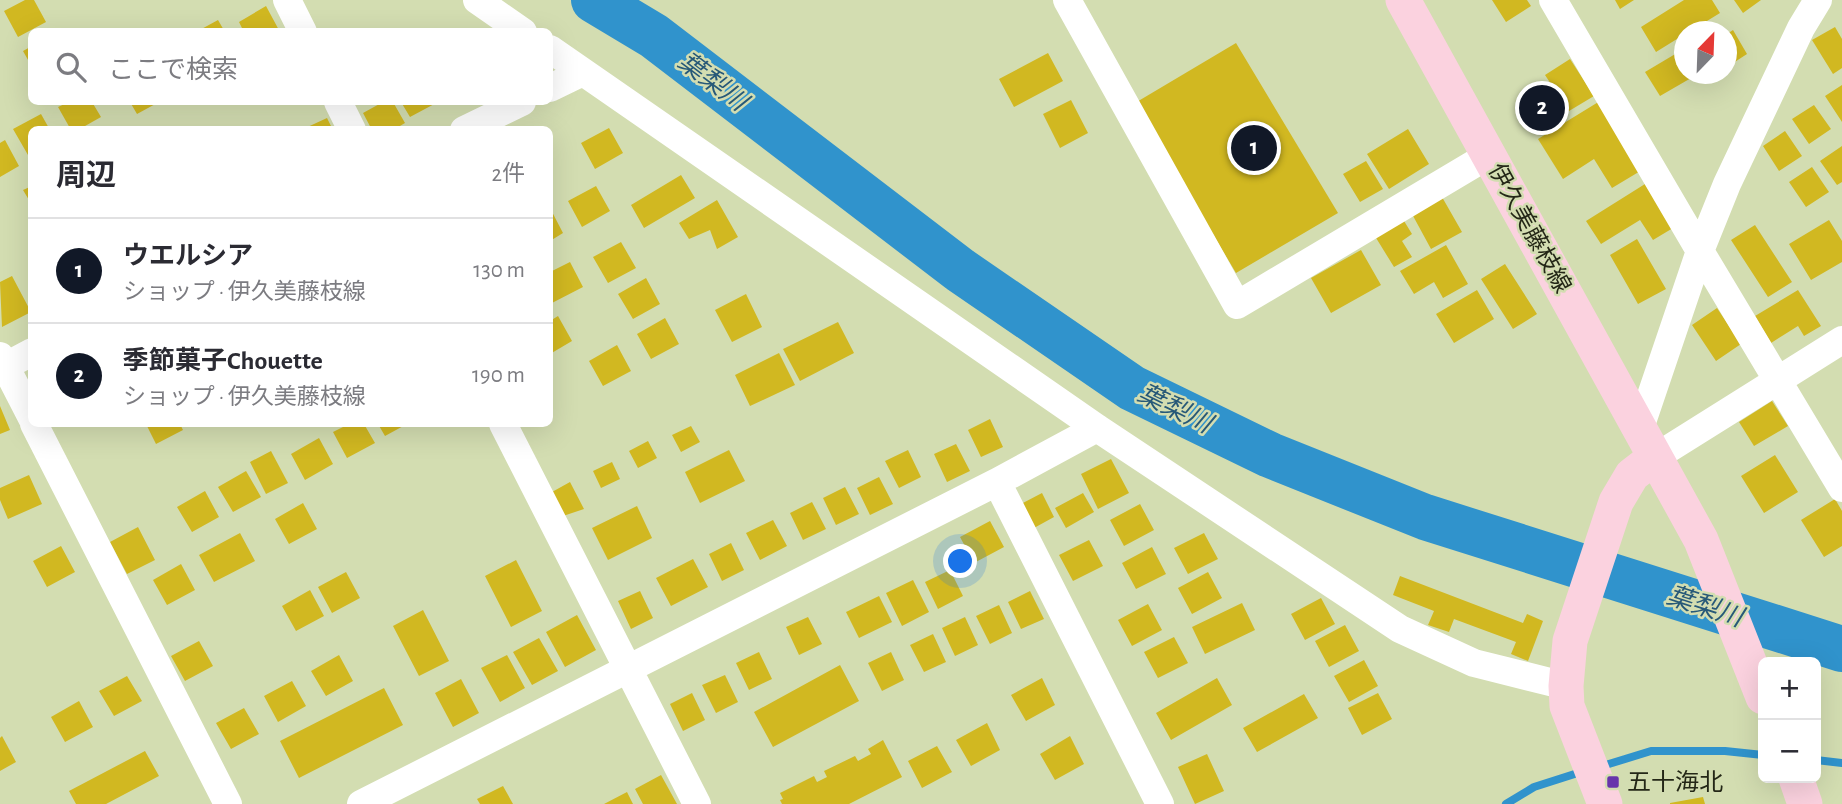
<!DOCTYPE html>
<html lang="ja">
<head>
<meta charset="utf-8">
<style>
	:root { --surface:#fff; --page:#f7f7f7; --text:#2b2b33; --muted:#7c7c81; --line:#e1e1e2; --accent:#111827 }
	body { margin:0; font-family:"Alegreya Sans","Noto Sans JP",sans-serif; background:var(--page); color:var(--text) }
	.controls { position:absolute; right:21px; bottom:21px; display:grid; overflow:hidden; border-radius:10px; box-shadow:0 7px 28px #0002 }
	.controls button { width:63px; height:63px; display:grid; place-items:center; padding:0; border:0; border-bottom:2px solid var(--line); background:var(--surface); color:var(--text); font:35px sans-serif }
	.compass { position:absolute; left:1674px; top:21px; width:63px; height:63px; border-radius:50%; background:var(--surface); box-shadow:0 7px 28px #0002; rotate:23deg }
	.you { position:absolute; left:961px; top:562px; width:24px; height:24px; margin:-18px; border:5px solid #fff; border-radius:50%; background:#1a73e8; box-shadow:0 0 0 10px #1a73e833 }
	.badge { display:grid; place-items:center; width:46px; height:46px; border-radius:50%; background:var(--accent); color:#fff; font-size:23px; font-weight:700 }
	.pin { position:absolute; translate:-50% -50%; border:4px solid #fff; box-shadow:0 2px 7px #0006 }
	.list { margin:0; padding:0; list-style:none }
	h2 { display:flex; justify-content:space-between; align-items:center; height:91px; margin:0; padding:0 28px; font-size:30px }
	h2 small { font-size:23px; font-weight:400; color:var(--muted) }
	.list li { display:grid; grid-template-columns:46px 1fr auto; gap:21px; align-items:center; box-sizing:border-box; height:105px; padding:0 28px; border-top:2px solid var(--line) }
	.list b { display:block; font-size:26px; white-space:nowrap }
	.list p { margin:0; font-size:23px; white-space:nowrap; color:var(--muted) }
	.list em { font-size:23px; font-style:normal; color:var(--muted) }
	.icon { flex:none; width:38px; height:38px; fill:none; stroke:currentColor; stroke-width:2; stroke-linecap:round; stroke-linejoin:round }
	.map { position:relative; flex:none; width:1842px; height:804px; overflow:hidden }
	.search { position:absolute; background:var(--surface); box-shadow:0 7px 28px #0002; left:28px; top:28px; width:525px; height:77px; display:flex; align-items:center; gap:18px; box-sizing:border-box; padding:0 24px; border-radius:10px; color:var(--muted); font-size:26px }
	.panel { position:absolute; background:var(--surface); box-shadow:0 7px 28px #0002; left:28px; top:126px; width:525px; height:301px; border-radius:10px }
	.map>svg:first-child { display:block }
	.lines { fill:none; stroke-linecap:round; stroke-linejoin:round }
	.stream { stroke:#3093cc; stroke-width:8 }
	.river { stroke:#3093cc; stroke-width:46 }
	.building { fill:#d1b821 }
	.minor { stroke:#fff; stroke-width:28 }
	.major { stroke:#fbd2df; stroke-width:35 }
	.poi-dot { fill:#6734ab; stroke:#d3ddb1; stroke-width:2.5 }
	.labels { text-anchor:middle; stroke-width:5; stroke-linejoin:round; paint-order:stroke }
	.street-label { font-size:24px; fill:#242717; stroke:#d3ddb1 }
	.poi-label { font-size:24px; fill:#242717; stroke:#d3ddb1; text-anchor:start }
	.water-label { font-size:26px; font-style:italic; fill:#275978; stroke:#d3ddb1 }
</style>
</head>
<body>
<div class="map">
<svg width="1842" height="804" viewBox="0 0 1842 804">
	<rect width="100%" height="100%" fill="#d3ddb1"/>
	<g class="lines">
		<path class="stream" d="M1816,760L1842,763
			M1599,767L1651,751H1725L1763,755
			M1506,804L1534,787L1584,771"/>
		<path class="river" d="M594,0L654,36L960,270L1132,388L1270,455L1425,517L1842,649"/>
	</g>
	<path class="building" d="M25,0H34L46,22L18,37L4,11Z
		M1492,0H1527L1531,6L1506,22Z
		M1615,0H1634L1620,9Z
		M1684,0H1712L1720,13L1689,32H1685V34L1656,52L1641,27Z
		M1734,0H1761L1743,13Z
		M266,6L280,32H244L239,22Z
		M218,20L225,32H196Z
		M1835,27L1842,39V68L1833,74L1812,40Z
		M1733,30L1747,54L1727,67V34Z
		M1236,43L1338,213L1236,273L1135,103Z
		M32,46V67L23,51Z
		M1682,50L1685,54V74H1698L1660,96L1645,72Z
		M1048,53L1063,81L1014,107L999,79Z
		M1570,59L1594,96L1569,111L1545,75Z
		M1842,85V122L1825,96Z
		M1071,100L1088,133L1060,148L1043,114Z
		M1600,101L1642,170L1612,188L1594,159L1563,179L1538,139Z
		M69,102H92L101,117L78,130H71L58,107Z
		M130,102H159L137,114Z
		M383,102H393L405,123L393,130H372L363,113Z
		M401,102H438L410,117Z
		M1814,105L1831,129L1809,144L1792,119Z
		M41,114L50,130H32V152L28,155L13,129Z
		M327,118L333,130H301Z
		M609,128L623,153L595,169L581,143Z
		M1408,129L1429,164L1389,189L1367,154Z
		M1785,131L1802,156L1779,171L1763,146Z
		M5,140L19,166L0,177V143Z
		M1842,146V182L1837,185L1820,161Z
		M1366,161L1383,189L1360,202L1343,174Z
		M1812,167L1829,192L1806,207L1789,182Z
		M681,175L695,198L644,228L631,205Z
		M1645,184L1673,228L1653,240L1640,220L1601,244L1586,221Z
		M32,186V205L23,190Z
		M596,186L610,211L582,227L568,201Z
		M1442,197L1462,232L1431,249L1412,214Z
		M717,200L738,237L717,249L710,230L689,239L679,223Z
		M550,208L563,233L550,241Z
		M1401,216L1412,234L1402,241L1412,257L1394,267L1373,233Z
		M1829,220L1842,241V262L1811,280L1789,244Z
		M1755,225L1792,282L1768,297L1731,240Z
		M1637,239L1666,289L1638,304L1610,255Z
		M621,242L636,268L608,283L593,257Z
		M1446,245L1468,284L1443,298L1434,282L1414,294L1400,271Z
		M1361,250L1381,285L1331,313L1311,278Z
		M570,262L583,287L550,304V272Z
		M1505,264L1537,314L1513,329L1481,279Z
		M12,276L31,312L2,327L0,282Z
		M646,278L660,304L633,319L618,294Z
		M1477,290L1494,319L1454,343L1436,314Z
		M1798,290L1821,326L1804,336L1798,326L1771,343L1755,316Z
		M746,294L762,327L732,342L715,310Z
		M1717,308L1741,344L1716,361L1692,325Z
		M558,316L572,341L550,354V321Z
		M665,318L679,344L651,359L637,334Z
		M838,322L854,353L800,381L783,349Z
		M617,345L631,371L603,386L589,361Z
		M779,353L795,385L750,406L735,375Z
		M1772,401L1788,426L1754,446L1739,422Z
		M0,406L10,430L0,434Z
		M990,419L1003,447L981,457L968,430Z
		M146,424H180L183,430L156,444Z
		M349,424H364L375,443L347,458L333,432Z
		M378,424H407L385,436Z
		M691,426L700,442L681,452L672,435Z
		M319,438L333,464L305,480L291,454Z
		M648,441L657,458L638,468L629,451Z
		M956,444L970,471L947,482L934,454Z
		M729,450L745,481L700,503L685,472Z
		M908,450L921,477L899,488L885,461Z
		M271,451L288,483L266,494L250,462Z
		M1775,455L1798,492L1764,513L1741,476Z
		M1111,459L1129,493L1098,509L1081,474Z
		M612,462L620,479L601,488L593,471Z
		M246,471L261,497L233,512L218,487Z
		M29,475L42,504L8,519L0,500V488Z
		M879,477L893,504L870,515L857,488Z
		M570,482L584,509L563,516L552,492Z
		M845,487L859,514L836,525L823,498Z
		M205,491L219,517L192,532L177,507Z
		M1042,493L1054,517L1034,528L1021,504Z
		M1083,493L1094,512L1066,528L1055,508Z
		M1835,499L1842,511V546L1824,557L1801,520Z
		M812,502L826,529L803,540L790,513Z
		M303,503L317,529L289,544L275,519Z
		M1140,504L1154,530L1124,546L1110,520Z
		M637,506L652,538L608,560L592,528Z
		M773,520L787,546L760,560L746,533Z
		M990,521L1004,547L974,563L960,537Z
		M138,527L155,560L127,574L110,542Z
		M240,533L255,561L214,582L199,555Z
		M1204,533L1218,559L1188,574L1174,548Z
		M1089,540L1103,566L1073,581L1059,555Z
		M731,543L744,570L722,581L709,554Z
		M61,546L75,572L47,587L33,561Z
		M1152,547L1166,574L1136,589L1122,563Z
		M693,559L708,587L671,606L656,578Z
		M516,560L542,611L511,627L485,576Z
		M181,564L195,590L167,605L153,580Z
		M950,570L963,596L938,609L925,582Z
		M346,572L360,598L332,613L318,587Z
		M1208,572L1222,598L1192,614L1178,588Z
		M1400,576L1523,623L1527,614L1543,621L1528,661L1511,654L1516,642L1454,619L1449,632L1428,625L1434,611L1393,595Z
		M913,580L929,612L902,626L886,593Z
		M310,590L324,616L296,631L282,606Z
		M640,591L653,618L631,629L618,601Z
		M1030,591L1044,619L1021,629L1008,602Z
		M879,596L892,622L859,638L846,612Z
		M1321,598L1335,624L1305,640L1291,614Z
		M1242,603L1255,630L1205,654L1192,627Z
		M1148,604L1162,630L1132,646L1118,620Z
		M999,605L1012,633L990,644L976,616Z
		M423,610L449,661L419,676L393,626Z
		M577,615L596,650L565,667L546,632Z
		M808,617L822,644L799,655L786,627Z
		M965,617L978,645L955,656L942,628Z
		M1345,625L1359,651L1329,667L1315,641Z
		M933,634L946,662L924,672L910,645Z
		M1174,637L1188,663L1158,678L1144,652Z
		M539,638L558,671L532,685L513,652Z
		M199,641L213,666L185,681L171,656Z
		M759,652L772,679L749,690L736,663Z
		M891,652L904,680L882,691L868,663Z
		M339,655L353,681L326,696L311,671Z
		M507,655L525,688L500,702L481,668Z
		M1364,660L1378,686L1349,702L1334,676Z
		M840,665L859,701L773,747L754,712Z
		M725,675L738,702L716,713L702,685Z
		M127,676L142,701L114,716L99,691Z
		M1042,678L1055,705L1026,721L1011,695Z
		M1217,678L1232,705L1171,740L1156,713Z
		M461,679L479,713L453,727L435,693Z
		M292,681L306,706L278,722L264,696Z
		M384,688L403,725L299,778L280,741Z
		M692,693L705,720L683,731L670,704Z
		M1378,693L1392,719L1362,735L1348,708Z
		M1304,694L1318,718L1257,752L1243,728Z
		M79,701L93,727L65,742L51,717Z
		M244,708L259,734L231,749L216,723Z
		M987,723L1000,750L971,766L956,740Z
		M2,736L16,762L0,771V738Z
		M1070,736L1084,764L1055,780L1040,754Z
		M883,740L902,777L849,804H782L780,800L783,799L780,793L814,776L817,782L827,777L824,771L855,756L858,761L871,754L868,749Z
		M937,746L952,772L922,788L908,761Z
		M145,751L159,776L106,804H76L69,791Z
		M1207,754L1224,791L1195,804L1178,767Z
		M661,775L677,804H643L635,789Z
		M503,786L513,804H480L477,799Z
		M627,792L633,804H604Z
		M1703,797L1705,804H1670V803Z"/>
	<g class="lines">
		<path class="minor" d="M287,0L303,32
			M477,0L523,32
			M1067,0L1237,305L1489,155
			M1553,0L1700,251L1842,488
			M550,49L1097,428L1400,629L1474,663L1566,686
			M550,88L583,72
			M338,102L352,130
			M464,130L522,102
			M0,356L32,418
			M0,369L32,352
			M34,424L228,804
			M503,424L697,804
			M1640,428L1700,251L1727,184L1801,28L1818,0
			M1654,458L1842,340
			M997,482L1160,804
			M361,804L997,482L1097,428"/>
		<path class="major" d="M1403,0L1701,540L1763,697
			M1796,778L1805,804
			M1605,804L1567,706L1566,686L1570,641L1616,502L1632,475L1654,458"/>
	</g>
	<rect class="poi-dot" x="1606" y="775" width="14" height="14" rx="3.5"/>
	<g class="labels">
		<g class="street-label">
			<text transform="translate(1530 228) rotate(61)" y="8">伊久美藤枝線</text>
		</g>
		<g class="poi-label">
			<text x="1627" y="790">五十海北</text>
		</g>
		<g class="water-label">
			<text transform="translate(713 81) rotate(37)" y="9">葉梨川</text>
			<text transform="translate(1175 408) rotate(26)" y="9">葉梨川</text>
			<text transform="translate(1705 606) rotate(18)" y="9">葉梨川</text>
		</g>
	</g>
</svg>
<div class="controls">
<button>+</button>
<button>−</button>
</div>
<svg class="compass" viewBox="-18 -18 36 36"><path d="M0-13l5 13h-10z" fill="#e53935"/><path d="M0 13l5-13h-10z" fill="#7c7c81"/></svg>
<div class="you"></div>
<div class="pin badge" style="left:1254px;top:148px">1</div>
<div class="pin badge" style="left:1542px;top:108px">2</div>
<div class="search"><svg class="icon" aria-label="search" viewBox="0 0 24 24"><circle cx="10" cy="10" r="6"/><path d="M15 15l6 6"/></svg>ここで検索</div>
<section class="panel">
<h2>周辺<small>2件</small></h2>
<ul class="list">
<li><span class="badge">1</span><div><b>ウエルシア</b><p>ショップ · 伊久美藤枝線</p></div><em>130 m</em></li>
<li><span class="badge">2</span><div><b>季節菓子Chouette</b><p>ショップ · 伊久美藤枝線</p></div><em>190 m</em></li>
</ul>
</section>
</div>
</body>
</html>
